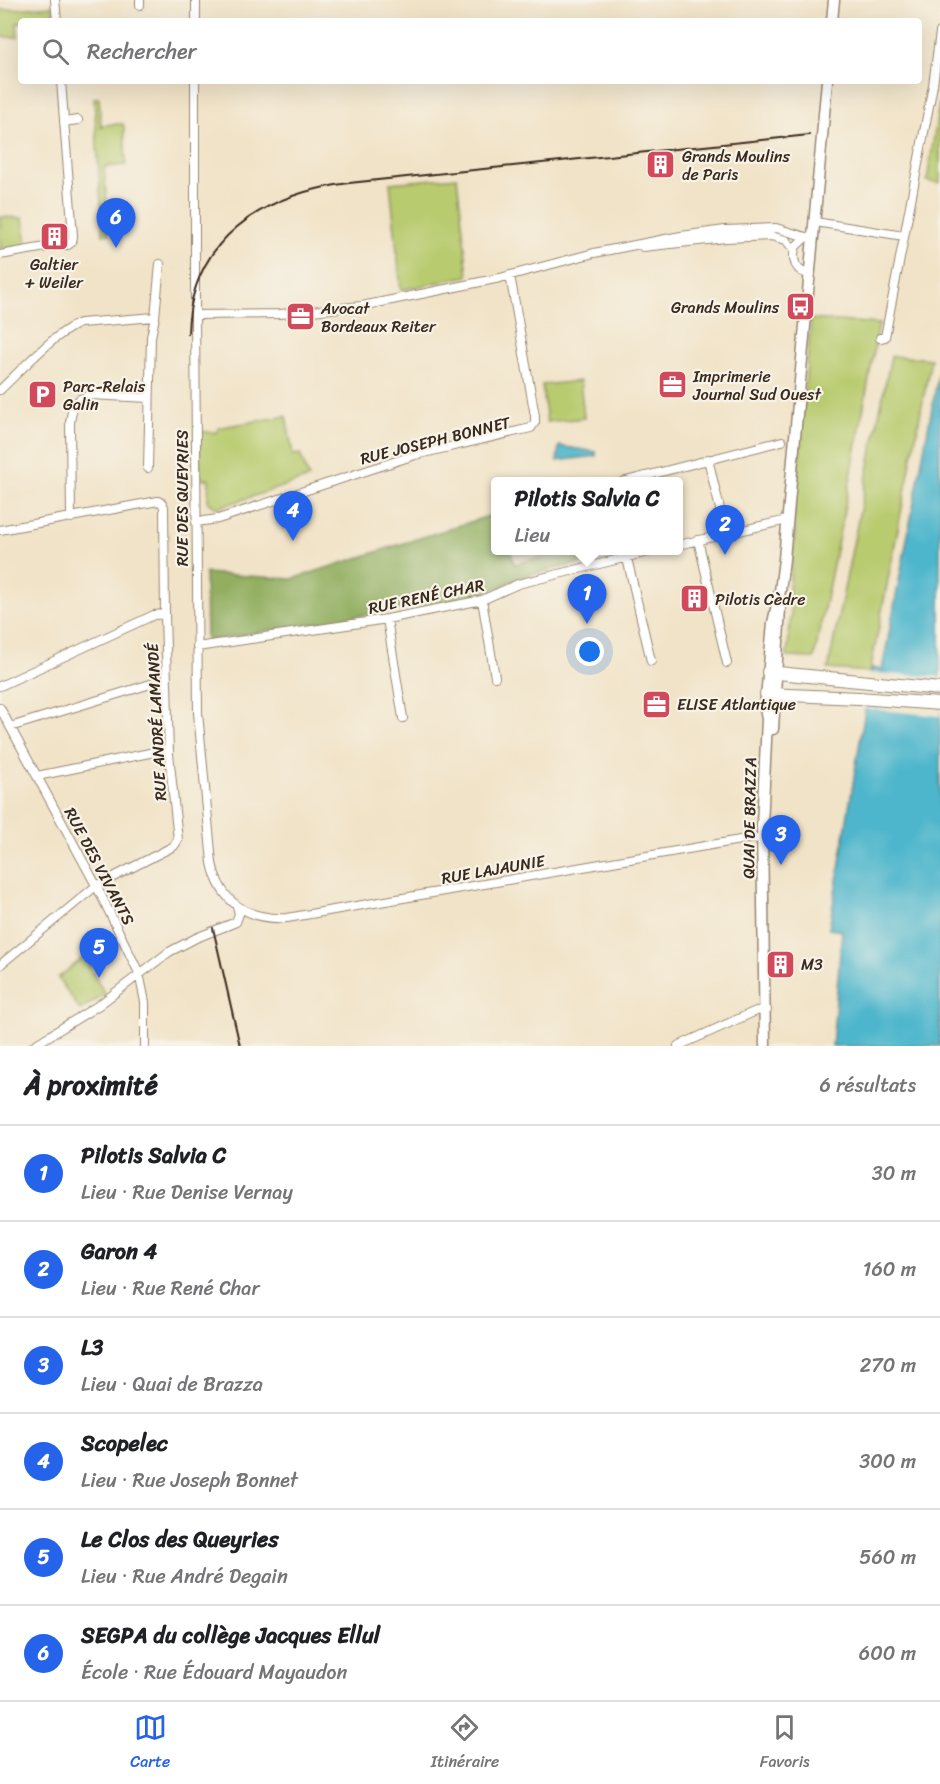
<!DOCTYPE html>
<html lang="fr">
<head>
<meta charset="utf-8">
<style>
	:root { --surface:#fff; --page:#f6f6f6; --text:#202124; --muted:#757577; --line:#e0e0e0; --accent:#2563eb }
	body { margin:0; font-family:Sriracha,sans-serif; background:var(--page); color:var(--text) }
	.you { position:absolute; left:590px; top:652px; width:21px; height:21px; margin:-15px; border:4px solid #fff; border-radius:50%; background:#1a73e8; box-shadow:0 0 0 9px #1a73e833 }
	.badge { display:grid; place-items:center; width:39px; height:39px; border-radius:50%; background:var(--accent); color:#fff; font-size:20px; font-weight:700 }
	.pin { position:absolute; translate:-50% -50px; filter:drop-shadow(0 2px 3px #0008) }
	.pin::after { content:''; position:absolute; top:32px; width:21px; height:18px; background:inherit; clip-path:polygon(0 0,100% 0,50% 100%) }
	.popup { position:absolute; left:491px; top:477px; width:192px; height:78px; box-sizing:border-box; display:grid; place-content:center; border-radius:6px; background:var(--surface); filter:drop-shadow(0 2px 4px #0005); font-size:20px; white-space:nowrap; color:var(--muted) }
	.popup b { font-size:22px; color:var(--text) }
	.popup::after { content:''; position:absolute; left:50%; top:100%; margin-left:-12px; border:12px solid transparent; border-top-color:var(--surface) }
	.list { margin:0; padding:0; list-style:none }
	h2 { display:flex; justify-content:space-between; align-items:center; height:78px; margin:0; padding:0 24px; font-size:26px }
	h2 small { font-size:20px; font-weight:400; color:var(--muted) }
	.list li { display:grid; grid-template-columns:39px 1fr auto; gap:18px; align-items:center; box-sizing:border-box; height:96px; padding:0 24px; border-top:2px solid var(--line) }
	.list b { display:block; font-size:22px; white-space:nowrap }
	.list p { margin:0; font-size:20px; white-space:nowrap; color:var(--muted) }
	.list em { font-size:20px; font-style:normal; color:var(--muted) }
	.icon { flex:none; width:33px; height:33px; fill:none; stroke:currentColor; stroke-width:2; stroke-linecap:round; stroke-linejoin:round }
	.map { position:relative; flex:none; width:940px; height:1046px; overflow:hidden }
	.search { position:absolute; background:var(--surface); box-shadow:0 6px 24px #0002; left:18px; right:18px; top:18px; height:66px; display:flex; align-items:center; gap:15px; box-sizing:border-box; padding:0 21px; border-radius:6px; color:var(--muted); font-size:22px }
	.sheet { height:654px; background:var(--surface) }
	nav { display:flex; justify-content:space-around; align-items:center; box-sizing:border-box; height:84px; border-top:2px solid var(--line); background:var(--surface); font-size:16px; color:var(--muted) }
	nav a { display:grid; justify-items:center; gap:3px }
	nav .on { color:var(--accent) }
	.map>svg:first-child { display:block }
	.green { fill:#b8cb6e; stroke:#7a7a46; stroke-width:1.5 }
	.forest { fill:#92af61; stroke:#666c40; stroke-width:1.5 }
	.water { fill:#4db6cc; stroke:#447075; stroke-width:1.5 }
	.pier { fill:#f1e3c7 }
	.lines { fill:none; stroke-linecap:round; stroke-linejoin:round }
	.minor-casing { stroke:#968672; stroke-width:10 }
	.secondary-casing { stroke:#968672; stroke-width:13 }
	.primary-casing { stroke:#968672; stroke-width:14 }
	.minor { stroke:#fff; stroke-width:8 }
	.secondary { stroke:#fff; stroke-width:10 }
	.primary { stroke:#fff; stroke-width:12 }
	.rail { stroke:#3b2a1e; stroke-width:2 }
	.labels { text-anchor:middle; stroke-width:4.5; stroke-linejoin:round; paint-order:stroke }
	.poi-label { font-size:16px; fill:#3b2a1e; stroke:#f7f3e8; text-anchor:start }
	.street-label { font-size:16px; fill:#3b2a1e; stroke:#f7f3e8 }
</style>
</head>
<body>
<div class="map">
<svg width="940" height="1046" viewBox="0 0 940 1046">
	<rect width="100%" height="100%" fill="#f7f3e8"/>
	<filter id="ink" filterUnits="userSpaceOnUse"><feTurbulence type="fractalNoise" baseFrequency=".0167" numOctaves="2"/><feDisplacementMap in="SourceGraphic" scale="12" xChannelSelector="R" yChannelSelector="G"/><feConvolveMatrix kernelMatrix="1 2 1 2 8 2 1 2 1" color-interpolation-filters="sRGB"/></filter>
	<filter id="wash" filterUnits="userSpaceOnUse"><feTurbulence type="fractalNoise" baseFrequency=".008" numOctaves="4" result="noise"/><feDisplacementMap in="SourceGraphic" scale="24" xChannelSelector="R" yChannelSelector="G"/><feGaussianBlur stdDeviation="1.35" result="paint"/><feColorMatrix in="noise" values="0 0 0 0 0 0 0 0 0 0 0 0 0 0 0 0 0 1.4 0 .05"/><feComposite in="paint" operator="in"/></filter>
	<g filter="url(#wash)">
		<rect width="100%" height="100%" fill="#f1e3c7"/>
		<path class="green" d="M53,6L54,20L21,21V23H17L18,37H0V10Z
			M94,98H99L101,127L102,125L123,124L124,127L126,165L104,167L109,234H103Z
			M940,99V183L927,181Z
			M457,177L468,276L401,290L390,183Z
			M0,217L23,218L27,245L0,249Z
			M811,319L879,324L851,476L814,658L787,657L791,615L789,589L795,529L793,521Z
			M891,356L931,359L870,672L828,669Z
			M580,381L584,418L547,422L542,385Z
			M286,416L293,455L300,454L309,478L217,508L208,502L209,479H200V432H218V428L222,427Z
			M91,951L97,962L89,967L105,994L80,1010L58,978Z"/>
		<path class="forest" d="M495,514L496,550L511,551L514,564L568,550L573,551L582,563L518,578L490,592L467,598L206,641L205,573L292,579Z"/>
		<path class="water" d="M940,366V1046H832L842,931L829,929L872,668L882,670Z
			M559,446L596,452V456L557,461Z"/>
		<path class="pier" d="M869,673L940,677V716L863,708Z"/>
	</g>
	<g filter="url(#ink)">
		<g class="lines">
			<defs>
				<path id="minor" d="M55,0L57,21
					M140,0V5
					M196,21V0
					M195,81V315L198,713L212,863C220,902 247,920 287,918L746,839L769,838
					M64,122L78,120
					M815,222L904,236
					M806,237L796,246C791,259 795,273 811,274
					M643,247L726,238L771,236L786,240L794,250
					M0,255L57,245H68L72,242L73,236L61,81
					M195,315L280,314L362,306L500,278L594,253L681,236L725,230L776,228L806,237
					M155,317L160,264
					M880,338L885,337L933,85L940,32
					M0,390C20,371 56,332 80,323L155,317L151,337L148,468
					M708,459L726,534
					M622,482L782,441
					M71,518L70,422L73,406L80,399L90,395L149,398
					M196,522L218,519L415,455L531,428L535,422V416L510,275
					M0,530L158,501L162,503L164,507L165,614L169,754L178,840L174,846L96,886L0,965
					M698,540L727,663
					M678,545L787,520
					M627,558L651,661
					M482,600L495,677
					M387,619L403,718
					M197,647L387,619L482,600L518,584L656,550
					M0,686L154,615L165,614
					M0,708L98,889L139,973L145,1002V1046
					M10,727L167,679
					M37,776L169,749
					M33,1046L99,1005L169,952L196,938L236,922L239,914L237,906
					M678,1046L756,1011L767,1010"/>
				<path id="secondary" d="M832,21L834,0
					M773,729L780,607
					M765,1046L762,826L767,719L765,708L773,623L780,591L784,559L827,81"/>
				<path id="primary" d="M768,672L940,689
					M766,694L859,698L940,704"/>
			</defs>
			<use href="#minor" class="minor-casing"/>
			<use href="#secondary" class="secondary-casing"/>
			<use href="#primary" class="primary-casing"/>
			<use href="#minor" class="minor"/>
			<use href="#secondary" class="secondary"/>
			<use href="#primary" class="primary"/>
			<path class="rail" d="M188,334C190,239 263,194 349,183L809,135
				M213,928L240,1046"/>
		</g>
	</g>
	<defs>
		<symbol id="building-square" viewBox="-11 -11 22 22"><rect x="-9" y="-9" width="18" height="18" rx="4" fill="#d1495b" stroke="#f7f3e8"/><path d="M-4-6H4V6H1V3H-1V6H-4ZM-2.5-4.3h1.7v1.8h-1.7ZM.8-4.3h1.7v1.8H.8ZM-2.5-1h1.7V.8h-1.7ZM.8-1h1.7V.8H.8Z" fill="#fff"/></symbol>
		<symbol id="bus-square" viewBox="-11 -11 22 22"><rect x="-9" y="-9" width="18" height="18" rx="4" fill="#d1495b" stroke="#f7f3e8"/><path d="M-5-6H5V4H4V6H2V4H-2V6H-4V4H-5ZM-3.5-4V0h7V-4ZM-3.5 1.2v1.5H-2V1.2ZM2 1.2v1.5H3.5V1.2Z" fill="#fff"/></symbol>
		<symbol id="office-square" viewBox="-11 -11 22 22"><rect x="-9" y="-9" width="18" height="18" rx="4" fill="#d1495b" stroke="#f7f3e8"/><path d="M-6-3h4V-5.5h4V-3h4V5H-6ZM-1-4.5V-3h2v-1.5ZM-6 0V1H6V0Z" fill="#fff"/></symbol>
		<symbol id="parking-square" viewBox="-11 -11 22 22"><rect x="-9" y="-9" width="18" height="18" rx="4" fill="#d1495b" stroke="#f7f3e8"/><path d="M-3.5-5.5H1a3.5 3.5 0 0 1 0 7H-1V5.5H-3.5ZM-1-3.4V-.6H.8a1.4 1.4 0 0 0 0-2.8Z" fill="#fff"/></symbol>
	</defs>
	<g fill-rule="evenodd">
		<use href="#building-square" x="644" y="148" width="33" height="33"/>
		<use href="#building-square" x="38" y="220" width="33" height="33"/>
		<use href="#bus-square" x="784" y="290" width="33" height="33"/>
		<use href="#office-square" x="284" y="300" width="33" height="33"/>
		<use href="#office-square" x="656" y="368" width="33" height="33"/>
		<use href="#parking-square" x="26" y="378" width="33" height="33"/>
		<use href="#building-square" x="678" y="582" width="33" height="33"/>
		<use href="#office-square" x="640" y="688" width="33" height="33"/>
		<use href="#building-square" x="764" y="948" width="33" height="33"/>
	</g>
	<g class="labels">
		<g class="poi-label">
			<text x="682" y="162">Grands Moulins<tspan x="682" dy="18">de Paris</tspan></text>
			<text x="54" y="270" text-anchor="middle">Galtier<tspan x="54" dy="18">+ Weiler</tspan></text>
			<text x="779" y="313" text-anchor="end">Grands Moulins</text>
			<text x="321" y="314">Avocat<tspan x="321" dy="18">Bordeaux Reiter</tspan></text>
			<text x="693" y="382">Imprimerie<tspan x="693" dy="18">Journal Sud Ouest</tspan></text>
			<text x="63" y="392">Parc-Relais<tspan x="63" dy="18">Galin</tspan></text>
			<text x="715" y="605">Pilotis Cèdre</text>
			<text x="677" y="710">ELISE Atlantique</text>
			<text x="801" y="970">M3</text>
		</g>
		<g class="street-label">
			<text transform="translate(435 440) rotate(-14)" y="6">RUE JOSEPH BONNET</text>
			<text transform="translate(182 498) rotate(-90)" y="6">RUE DES QUEYRIES</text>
			<text transform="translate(426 596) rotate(-12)" y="6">RUE RENÉ CHAR</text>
			<text transform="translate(156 722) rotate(-93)" y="6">RUE ANDRÉ LAMANDÉ</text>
			<text transform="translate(749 818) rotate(-89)" y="6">QUAI DE BRAZZA</text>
			<text transform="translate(100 866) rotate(62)" y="6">RUE DES VIVANTS</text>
			<text transform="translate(493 869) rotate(-10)" y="6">RUE LAJAUNIE</text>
		</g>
	</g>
</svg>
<div class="you"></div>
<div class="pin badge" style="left:587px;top:624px">1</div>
<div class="popup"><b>Pilotis Salvia C</b>Lieu</div>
<div class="pin badge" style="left:725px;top:555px">2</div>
<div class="pin badge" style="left:781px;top:865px">3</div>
<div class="pin badge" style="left:293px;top:541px">4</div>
<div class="pin badge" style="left:99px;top:978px">5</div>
<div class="pin badge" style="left:116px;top:248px">6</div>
<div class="search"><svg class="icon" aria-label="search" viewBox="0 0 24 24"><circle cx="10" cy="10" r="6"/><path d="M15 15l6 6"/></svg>Rechercher</div>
</div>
<section class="sheet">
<h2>À proximité<small>6 résultats</small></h2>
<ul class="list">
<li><span class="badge">1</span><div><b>Pilotis Salvia C</b><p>Lieu · Rue Denise Vernay</p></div><em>30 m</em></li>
<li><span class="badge">2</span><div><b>Garon 4</b><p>Lieu · Rue René Char</p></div><em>160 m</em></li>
<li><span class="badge">3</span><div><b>L3</b><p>Lieu · Quai de Brazza</p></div><em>270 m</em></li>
<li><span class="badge">4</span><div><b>Scopelec</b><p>Lieu · Rue Joseph Bonnet</p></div><em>300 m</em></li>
<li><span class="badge">5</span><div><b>Le Clos des Queyries</b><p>Lieu · Rue André Degain</p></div><em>560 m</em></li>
<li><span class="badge">6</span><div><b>SEGPA du collège Jacques Ellul</b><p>École · Rue Édouard Mayaudon</p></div><em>600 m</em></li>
</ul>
</section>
<nav>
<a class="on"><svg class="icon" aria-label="map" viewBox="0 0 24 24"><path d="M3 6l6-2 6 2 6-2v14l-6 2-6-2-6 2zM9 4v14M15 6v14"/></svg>Carte</a>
<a><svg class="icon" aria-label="directions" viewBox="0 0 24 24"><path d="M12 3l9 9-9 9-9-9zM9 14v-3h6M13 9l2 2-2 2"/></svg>Itinéraire</a>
<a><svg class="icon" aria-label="saved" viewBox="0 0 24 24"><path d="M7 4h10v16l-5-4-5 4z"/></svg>Favoris</a>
</nav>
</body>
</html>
